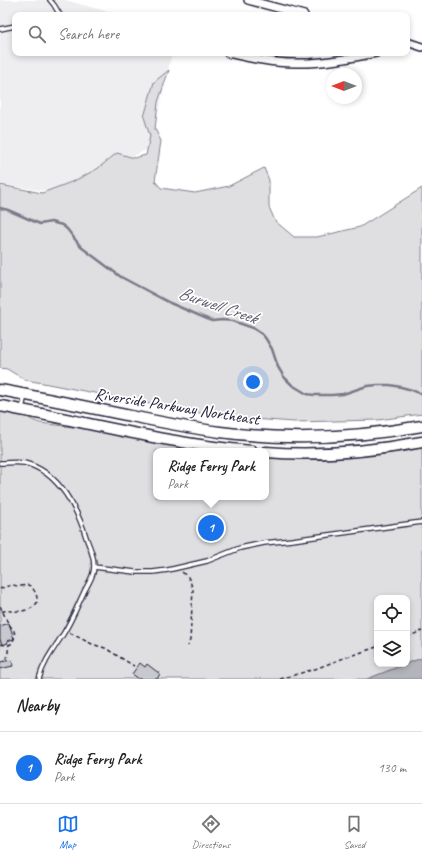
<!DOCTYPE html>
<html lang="en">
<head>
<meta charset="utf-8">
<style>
	:root { --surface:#fff; --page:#f2f2f2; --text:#222; --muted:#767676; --line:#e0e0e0; --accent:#1a73e8 }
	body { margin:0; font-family:Caveat,sans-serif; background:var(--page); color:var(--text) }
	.controls { position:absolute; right:12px; bottom:12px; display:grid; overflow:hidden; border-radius:8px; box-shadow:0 2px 6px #0003 }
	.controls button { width:36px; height:36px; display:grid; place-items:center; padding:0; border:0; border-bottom:1px solid var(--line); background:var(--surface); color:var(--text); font:20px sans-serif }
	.compass { position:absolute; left:326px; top:68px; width:36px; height:36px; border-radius:50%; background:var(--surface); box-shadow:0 2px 6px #0003; rotate:270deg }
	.you { position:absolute; left:253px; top:382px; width:14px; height:14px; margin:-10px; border:3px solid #fff; border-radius:50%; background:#1a73e8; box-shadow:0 0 0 6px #1a73e833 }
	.badge { display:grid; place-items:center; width:26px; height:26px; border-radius:50%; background:var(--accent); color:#fff; font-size:13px; font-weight:700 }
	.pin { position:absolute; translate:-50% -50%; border:2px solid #fff; box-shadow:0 1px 4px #0006 }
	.popup { position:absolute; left:153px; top:448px; width:116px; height:52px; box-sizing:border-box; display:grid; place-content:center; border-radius:8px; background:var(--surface); filter:drop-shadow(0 1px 3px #0005); font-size:13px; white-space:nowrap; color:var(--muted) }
	.popup b { font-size:15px; color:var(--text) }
	.popup::after { content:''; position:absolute; left:50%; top:100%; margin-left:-8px; border:8px solid transparent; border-top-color:var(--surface) }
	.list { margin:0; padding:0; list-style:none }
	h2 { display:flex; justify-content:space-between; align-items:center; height:52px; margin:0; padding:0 16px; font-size:17px }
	h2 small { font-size:13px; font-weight:400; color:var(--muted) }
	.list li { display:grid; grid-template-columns:26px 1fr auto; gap:12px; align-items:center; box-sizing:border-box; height:72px; padding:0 16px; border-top:1px solid var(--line) }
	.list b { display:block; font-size:15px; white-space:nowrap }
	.list p { margin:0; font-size:13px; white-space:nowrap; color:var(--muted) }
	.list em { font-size:13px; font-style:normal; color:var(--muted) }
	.icon { flex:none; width:22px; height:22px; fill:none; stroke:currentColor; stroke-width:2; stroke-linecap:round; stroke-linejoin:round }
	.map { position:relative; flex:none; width:422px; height:679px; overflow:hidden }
	.search { position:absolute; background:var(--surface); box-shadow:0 2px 6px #0003; left:12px; right:12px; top:12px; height:44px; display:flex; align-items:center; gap:10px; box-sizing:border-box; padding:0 14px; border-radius:8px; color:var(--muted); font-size:15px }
	.sheet { height:124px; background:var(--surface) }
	nav { display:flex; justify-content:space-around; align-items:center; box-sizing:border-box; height:56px; border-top:1px solid var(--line); background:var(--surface); font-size:11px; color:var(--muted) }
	nav a { display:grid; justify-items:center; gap:2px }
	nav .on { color:var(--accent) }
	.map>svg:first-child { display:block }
	.built { fill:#eeeef1 }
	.green { fill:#dfdfe2; stroke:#80808e }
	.water { fill:#b4b4bc; stroke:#7a7a88 }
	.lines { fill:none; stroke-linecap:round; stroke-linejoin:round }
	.stream { stroke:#7a7a88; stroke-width:2.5 }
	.building { fill:#c8c8cf; stroke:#22223b }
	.lane-casing { stroke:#22223b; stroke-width:6 }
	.street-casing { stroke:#22223b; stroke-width:10 }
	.secondary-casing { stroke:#22223b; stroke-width:13 }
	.path { stroke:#22223b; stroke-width:1.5; stroke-dasharray:4 3; stroke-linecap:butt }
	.lane { stroke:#fff; stroke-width:3.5 }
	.street { stroke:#fff; stroke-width:7 }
	.secondary { stroke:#fff; stroke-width:10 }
	.labels { text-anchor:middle; stroke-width:3.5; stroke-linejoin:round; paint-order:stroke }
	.street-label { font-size:17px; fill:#22223b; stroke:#fff }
	.water-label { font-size:18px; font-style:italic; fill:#5c5c6f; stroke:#fff }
</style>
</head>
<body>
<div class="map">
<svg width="422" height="679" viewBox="0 0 422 679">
	<rect width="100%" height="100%" fill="#fff"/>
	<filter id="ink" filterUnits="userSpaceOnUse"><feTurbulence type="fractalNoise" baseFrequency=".025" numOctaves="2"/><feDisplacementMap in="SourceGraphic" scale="8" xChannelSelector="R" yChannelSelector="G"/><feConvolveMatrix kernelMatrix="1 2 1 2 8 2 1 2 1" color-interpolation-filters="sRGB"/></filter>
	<g filter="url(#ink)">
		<path class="built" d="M0,0H65L120,15H15V53H172L150,148L59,193L0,184Z"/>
		<path class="green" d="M169,70L158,102L155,129L161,141L155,181L161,188L195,193L229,186L264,168L269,180V207L275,221L294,237H317L360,227L422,188V414L378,420L294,422L239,418L192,412L43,383L25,380L7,369L0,368V185L42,193L74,181L97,169L117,153L134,158L146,155L150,136L144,117L154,82Z
			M0,411L23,415L28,417L32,420L40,423L89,429L179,447L205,451H156V497H266V457C318,457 371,459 422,447V658L407,663V598H377V664H405L367,679H0Z"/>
		<path class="water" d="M422,658V679H367Z"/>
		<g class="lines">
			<path class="stream" d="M0,208L8,210L40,224L51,222L62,225L67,229L81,247L121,277L170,303L212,321L222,320L233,321L253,328L263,335L266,339L272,349L278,367L284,377L292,385L307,394L314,395H332L343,394L367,386L378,385H390L401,387L412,390L422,394"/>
		</g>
		<path class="building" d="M9,623L14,639L7,641L8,643L2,645L0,639V626Z
			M12,660L13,666L0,669V662Z
			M140,663L145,667L147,664L160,674L157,679H139L132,674Z"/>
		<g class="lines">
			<defs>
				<path id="lane" d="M50,0L54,5L60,15
					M0,29L15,26
					M22,409L25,395
					M0,463C8,463 17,462 24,463C59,471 78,510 87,540C91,550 96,562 93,573C91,580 87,586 84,592C77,607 71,622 62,636C53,650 43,663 39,679
					M94,567L135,572H153L168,570L207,561L240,548L264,543L292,540L422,522"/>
				<path id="street" d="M248,0L304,15
					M407,42L422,47
					M228,53C250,58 272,63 295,63C322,64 350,58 376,53"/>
				<path id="secondary" d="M0,390C44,398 87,407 131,416C160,422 190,428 220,432C288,441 355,438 422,426
					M0,406C84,421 167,444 252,451
					M266,452C315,456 373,451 422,442"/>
			</defs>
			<use href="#lane" class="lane-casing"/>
			<use href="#street" class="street-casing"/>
			<use href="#secondary" class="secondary-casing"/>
			<path class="path" d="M182,572L188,577L190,581L193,590L190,640L188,646
				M0,589C4,587 8,586 12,585C15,585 18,587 21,586C25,586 27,584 30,586C36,590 41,603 33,607C30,609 25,611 21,611C14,612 7,609 0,612
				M0,606L8,623L14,631L15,635L14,639L11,644L8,645L0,644
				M70,633L92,644L105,648L134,666
				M407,637L422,631
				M7,660L9,644
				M280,679L315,669L344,658L377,647"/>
			<use href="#lane" class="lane"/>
			<use href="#street" class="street"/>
			<use href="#secondary" class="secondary"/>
		</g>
	</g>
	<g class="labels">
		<g class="street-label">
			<text transform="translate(177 406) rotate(9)" y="6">Riverside Parkway Northeast</text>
		</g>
		<g class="water-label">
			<text transform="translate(218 305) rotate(19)" y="6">Burwell Creek</text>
		</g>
	</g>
</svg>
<div class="controls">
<button><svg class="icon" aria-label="locate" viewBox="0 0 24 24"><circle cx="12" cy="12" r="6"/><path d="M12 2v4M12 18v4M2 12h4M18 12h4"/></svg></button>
<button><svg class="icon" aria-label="layers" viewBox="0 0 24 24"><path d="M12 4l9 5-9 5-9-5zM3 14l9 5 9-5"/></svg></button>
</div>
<svg class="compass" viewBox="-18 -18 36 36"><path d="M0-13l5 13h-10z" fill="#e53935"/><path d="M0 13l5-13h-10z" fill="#767676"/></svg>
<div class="you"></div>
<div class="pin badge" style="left:211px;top:528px">1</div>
<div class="popup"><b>Ridge Ferry Park</b>Park</div>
<div class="search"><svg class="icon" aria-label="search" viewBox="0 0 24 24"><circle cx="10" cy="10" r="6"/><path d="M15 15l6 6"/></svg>Search here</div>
</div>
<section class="sheet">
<h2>Nearby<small></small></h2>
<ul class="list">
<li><span class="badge">1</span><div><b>Ridge Ferry Park</b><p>Park</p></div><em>130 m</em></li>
</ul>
</section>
<nav>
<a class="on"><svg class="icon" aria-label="map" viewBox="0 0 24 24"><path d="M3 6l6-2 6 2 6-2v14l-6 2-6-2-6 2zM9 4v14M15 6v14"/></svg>Map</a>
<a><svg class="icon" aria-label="directions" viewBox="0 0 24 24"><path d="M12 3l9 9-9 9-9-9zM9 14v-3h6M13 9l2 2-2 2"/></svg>Directions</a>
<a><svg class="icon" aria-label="saved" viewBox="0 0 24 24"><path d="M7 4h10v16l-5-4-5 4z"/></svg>Saved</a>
</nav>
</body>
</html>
